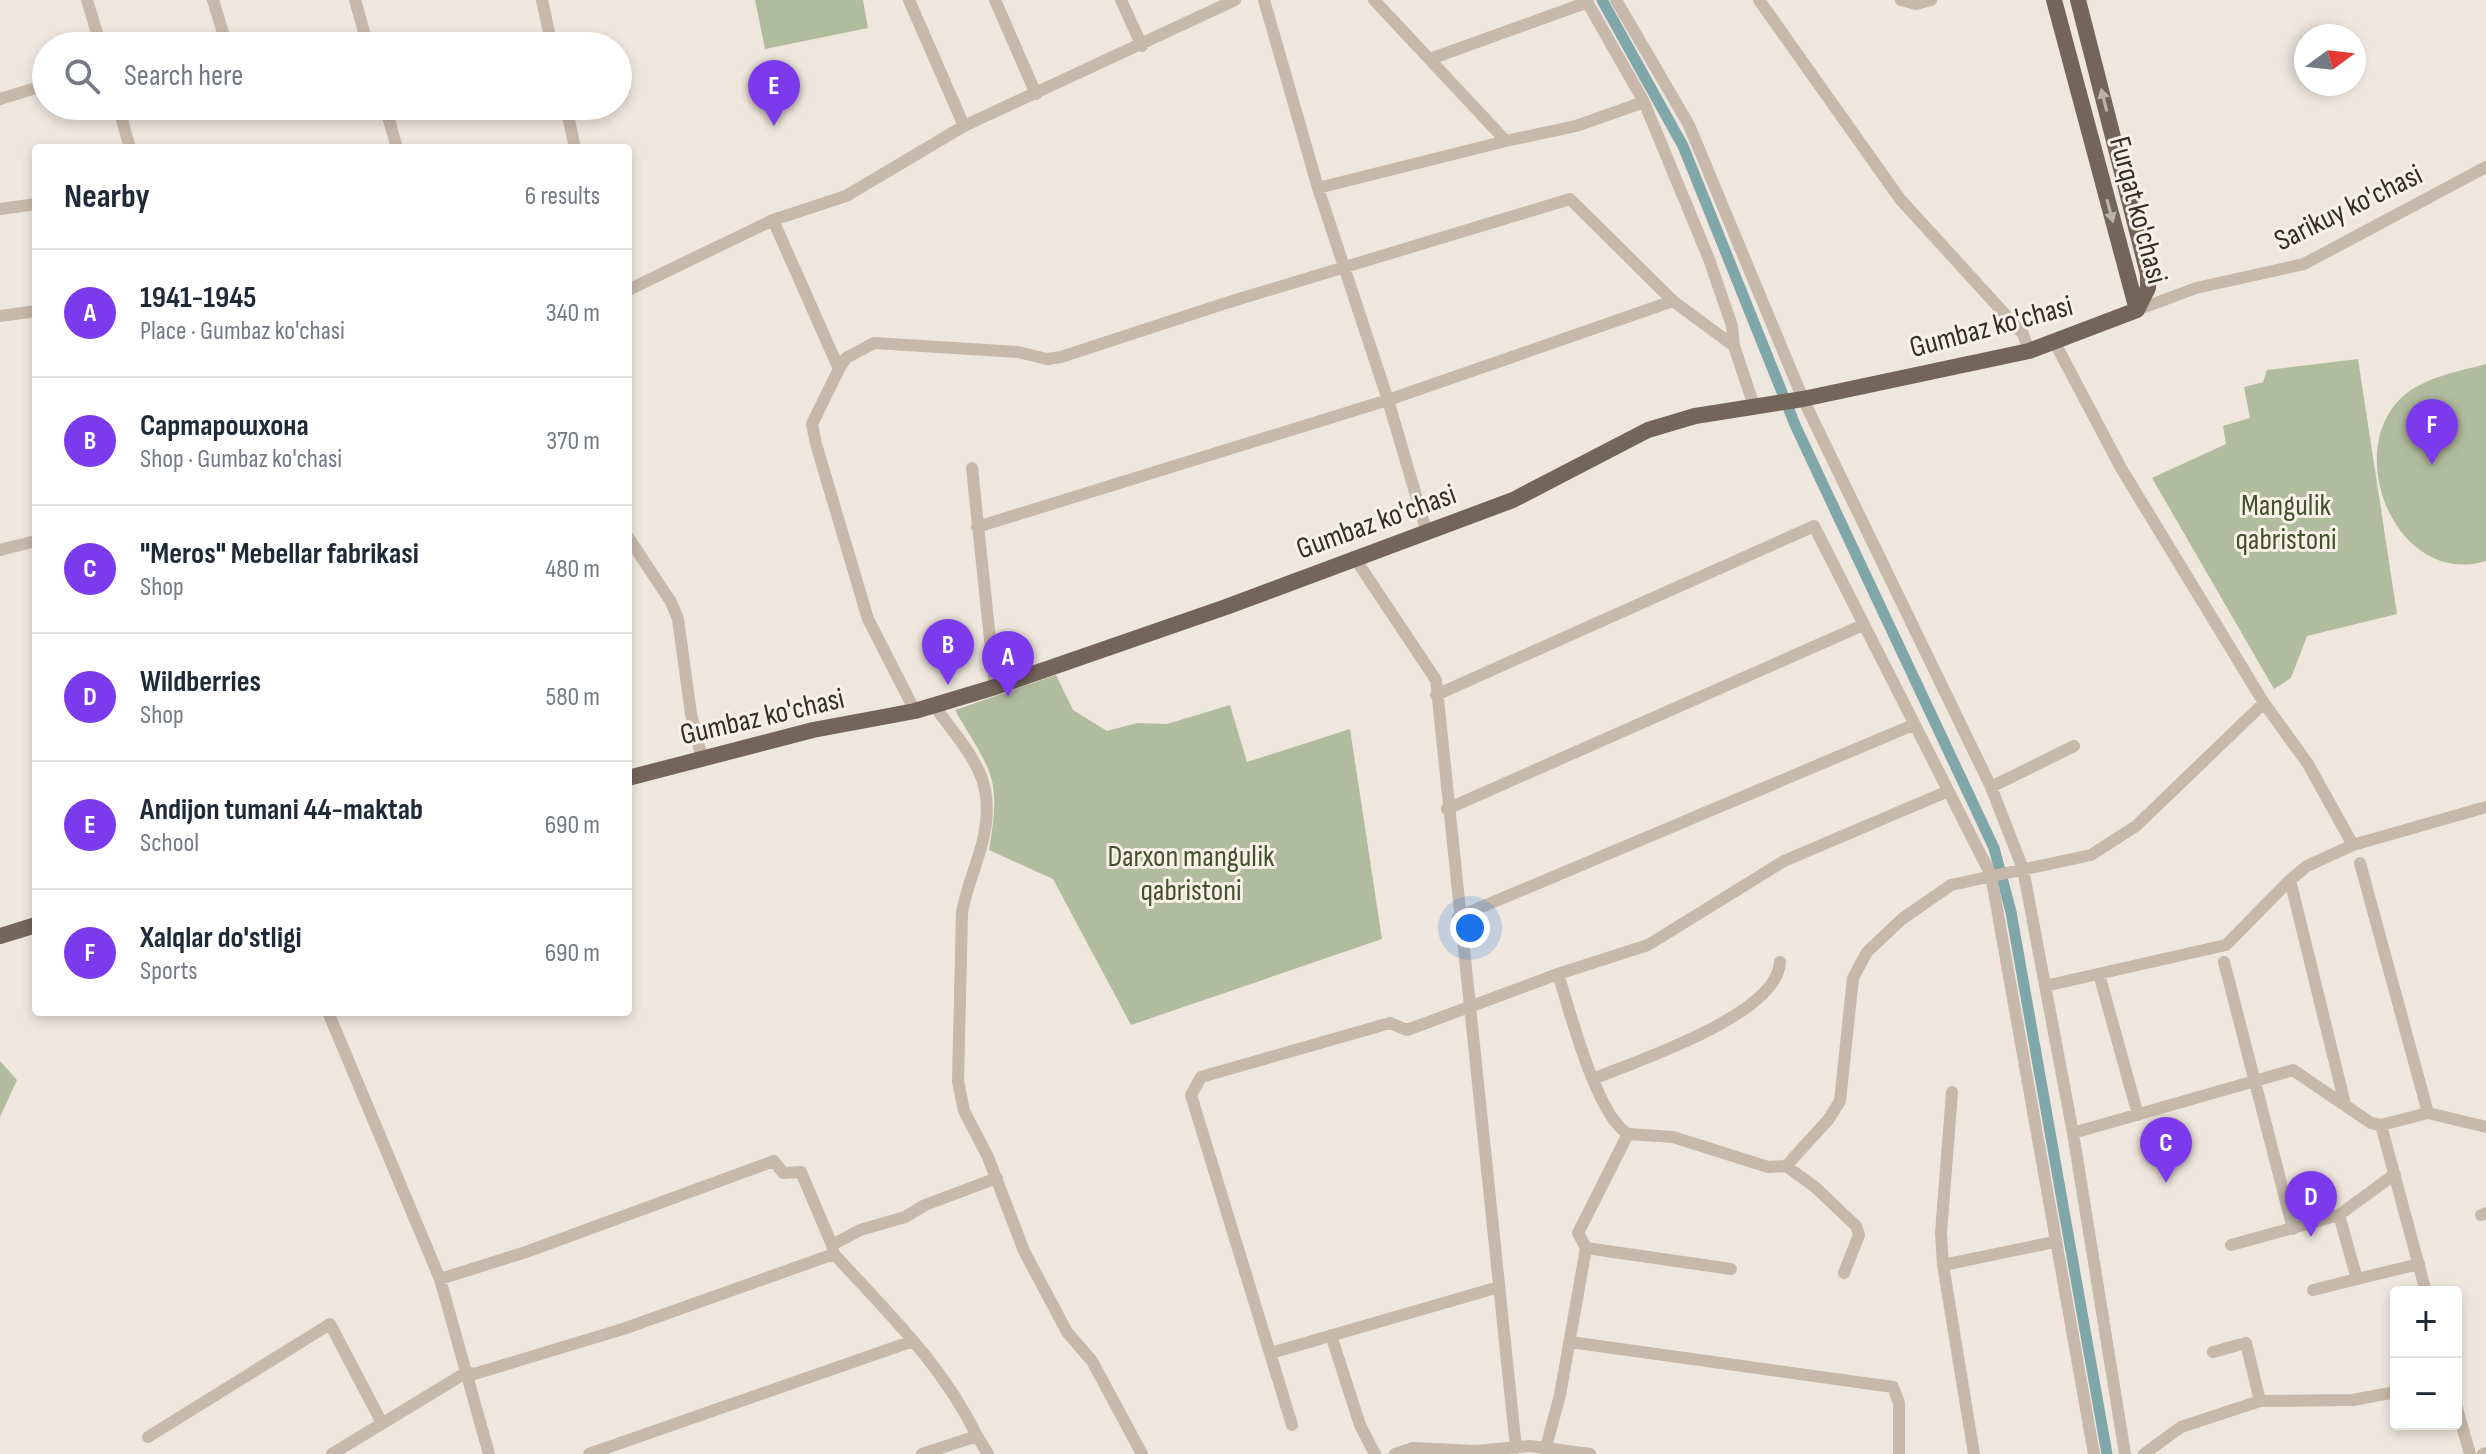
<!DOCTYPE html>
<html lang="en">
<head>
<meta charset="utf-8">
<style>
	:root { --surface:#fff; --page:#f2f2f3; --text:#1f2937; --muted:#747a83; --line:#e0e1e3; --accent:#7c3aed }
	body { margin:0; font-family:"Sofia Sans Condensed",sans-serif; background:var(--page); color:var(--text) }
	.controls { position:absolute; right:24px; bottom:24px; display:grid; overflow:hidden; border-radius:8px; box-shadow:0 4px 12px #0003 }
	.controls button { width:72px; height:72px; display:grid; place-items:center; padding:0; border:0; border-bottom:2px solid var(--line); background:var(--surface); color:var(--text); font:40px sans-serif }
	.compass { position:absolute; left:2294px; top:24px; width:72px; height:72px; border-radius:50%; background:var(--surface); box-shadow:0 4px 12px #0003; rotate:75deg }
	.you { position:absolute; left:1470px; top:928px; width:28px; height:28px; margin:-20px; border:6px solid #fff; border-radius:50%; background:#1a73e8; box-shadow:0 0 0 12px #1a73e833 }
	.badge { display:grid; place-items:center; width:52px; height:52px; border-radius:50%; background:var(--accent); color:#fff; font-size:26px; font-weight:700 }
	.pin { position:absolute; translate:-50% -66px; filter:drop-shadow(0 2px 4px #0008) }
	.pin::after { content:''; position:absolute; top:42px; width:28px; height:24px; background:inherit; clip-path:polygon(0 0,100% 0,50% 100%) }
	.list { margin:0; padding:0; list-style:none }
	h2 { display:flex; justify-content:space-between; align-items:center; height:104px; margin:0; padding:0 32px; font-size:34px }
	h2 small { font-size:26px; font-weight:400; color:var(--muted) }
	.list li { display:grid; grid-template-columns:52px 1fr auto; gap:24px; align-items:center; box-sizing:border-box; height:128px; padding:0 32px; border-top:2px solid var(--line) }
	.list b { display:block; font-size:30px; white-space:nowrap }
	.list p { margin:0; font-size:26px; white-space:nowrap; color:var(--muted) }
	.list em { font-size:26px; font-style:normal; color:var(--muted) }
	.icon { flex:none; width:44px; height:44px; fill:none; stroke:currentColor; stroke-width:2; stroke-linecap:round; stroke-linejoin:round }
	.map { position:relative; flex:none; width:2486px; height:1454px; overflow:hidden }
	.search { position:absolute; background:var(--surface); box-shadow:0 4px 12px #0003; left:32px; top:32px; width:600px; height:88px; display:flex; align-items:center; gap:20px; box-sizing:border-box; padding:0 28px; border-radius:44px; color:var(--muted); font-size:30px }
	.panel { position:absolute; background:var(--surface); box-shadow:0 4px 12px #0003; left:32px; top:144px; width:600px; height:872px; border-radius:8px }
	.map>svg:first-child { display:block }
	.green { fill:#b1bc9e }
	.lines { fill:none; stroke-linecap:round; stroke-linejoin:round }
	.canal { stroke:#7fa6a9; stroke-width:11 }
	.minor { stroke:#c6b8aa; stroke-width:12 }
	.major { stroke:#74655b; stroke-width:16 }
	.oneway { fill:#bcb2a9 }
	.labels { text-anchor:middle; stroke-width:6; stroke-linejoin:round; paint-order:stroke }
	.street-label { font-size:30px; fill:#342d29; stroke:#f7f1e8 }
	.park-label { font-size:30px; fill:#43502f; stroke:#f7f1e8 }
</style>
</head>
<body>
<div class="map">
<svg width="2486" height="1454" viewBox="0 0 2486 1454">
	<rect width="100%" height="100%" fill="#efe7dd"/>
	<path class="green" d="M755,0H863L868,28L765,49Z
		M2358,359L2397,614L2307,636L2291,678L2274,689L2152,478L2226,444L2223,426L2250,418L2244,387L2263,382L2267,370Z
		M2486,364V561C2399,588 2342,456 2401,398C2424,377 2457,372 2486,364Z
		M1056,675L1073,710L1107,731L1137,723L1167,724L1230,705L1247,762L1350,729L1382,939L1131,1025L1053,879L989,850C1002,774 991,773 955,710Z
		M0,1061L17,1080L0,1117Z"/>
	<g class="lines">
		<path class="canal" d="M1602,0L1683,146L1796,427L1994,848L2011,912L2107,1454"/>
		<path class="minor" d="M87,0L101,46
			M213,0L227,46
			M355,0L368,46
			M542,0L552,46
			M909,0L964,126
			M995,0L1036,94
			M1121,0L1142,46
			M1264,0L1318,188L1388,400L1427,533
			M1374,0L1506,141L1576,126L1644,102
			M1586,0L1644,102L1709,259L1732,326L1734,346L1754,406
			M1616,0L1689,125L1803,399L1991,787L2023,869L2073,1133L2293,1070L2371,1123L2381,1125L2428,1113
			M1759,0L1900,199L2023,334L2029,351
			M1901,0L1916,4L1931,0
			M1430,59L1588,2
			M0,99L46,85
			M118,106L130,148
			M385,106L397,148
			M566,106L575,148
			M1318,188L1506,141
			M0,209L36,204
			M773,220L839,369L846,358L874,343L1018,352L1047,359L1061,357L1226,303L1570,199L1673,301L1734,346
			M628,290L773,220L846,196L964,126L1235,0
			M2137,310L2196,288L2304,264L2486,167
			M0,316L36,311
			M2055,343L2121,468L2264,703L2308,764L2353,845L2486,807
			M839,369L812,424L816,444L868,619L915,711
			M972,468L995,687
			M977,527L1388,400L1673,301
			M628,537L671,602L678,619L691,714L702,759
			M0,550L36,541
			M1354,557L1436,680L1516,1448
			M1436,695L1814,526L1991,875L2094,1454
			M934,705C968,754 998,776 983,840C977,865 966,888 962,913L958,1081L964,1111L988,1157L1024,1251L1067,1332L1092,1361L1142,1454
			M1991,787L2074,746
			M1447,809L1863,625
			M2360,863L2428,1113L2486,1127
			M1458,917L1913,725
			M2224,962L2293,1229
			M1558,974L1648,945L1784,861L1946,792
			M2099,974L2138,1115
			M2045,986L2226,945L2290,880
			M328,1012L440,1279L489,1454
			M1593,1079C1636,1061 1778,1015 1780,962
			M1952,1092L1941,1233L1943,1265L1974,1454
			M2345,1104L2290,880L2307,866L2353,845
			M2381,1125L2426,1292
			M2073,1133L2125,1454
			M1628,1134L1673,1137L1768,1167L1786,1166L1828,1120L1840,1101L1853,978L1867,952L1902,919L1951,885L2091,855L2136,826L2264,703
			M1786,1166L1815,1187L1856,1226L1859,1235L1844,1273
			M2481,1215L2486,1213
			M2231,1245L2339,1215L2395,1174
			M1586,1248L1731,1269
			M833,1250L832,1245L860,1230L905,1217L925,1205L997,1178
			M1943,1265L2054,1242
			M440,1279L526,1252L774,1161L783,1173L801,1172L832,1245
			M2357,1279L2419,1264
			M2313,1290L2357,1279L2339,1215
			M1331,1335L1360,1425L1375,1454
			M1570,1342L1893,1387L1899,1403V1454
			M2213,1352L2246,1343L2260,1401
			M1271,1353L1499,1287
			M2456,1405L2470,1454
			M1292,1425L1191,1095L1201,1077L1390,1023L1407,1030L1558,974C1570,1011 1596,1115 1628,1134
			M977,1436L988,1454
			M148,1437L330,1324L382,1423
			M1546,1447L1560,1395L1586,1248L1578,1233L1628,1134
			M332,1454L467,1372L474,1374L623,1329L834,1254C887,1312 942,1364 977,1436L922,1454
			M589,1454L913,1341
			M1395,1454L1413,1448L1476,1451L1530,1446L1590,1454
			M2144,1454L2181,1427L2260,1401L2353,1400L2396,1392
			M2483,1454L2486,1453"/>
		<path class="major" d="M2054,0L2137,310
			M2078,0L2148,274V288L2137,310
			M628,778L813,730L915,711L995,687L1226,607L1513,500L1648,430L1695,416L1803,399L2029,351L2137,310
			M0,936L36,925"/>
	</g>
	<defs><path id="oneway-solid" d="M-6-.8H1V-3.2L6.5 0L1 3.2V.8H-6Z" transform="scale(2)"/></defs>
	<g class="oneway">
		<use href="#oneway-solid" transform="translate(2104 100) rotate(-104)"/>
		<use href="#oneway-solid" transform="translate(2110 211) rotate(75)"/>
	</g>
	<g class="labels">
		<g class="street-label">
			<text transform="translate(2348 207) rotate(-26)" y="10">Sarikuy ko'chasi</text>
			<text transform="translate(2139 210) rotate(75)" y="10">Furqat ko'chasi</text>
			<text transform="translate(1991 326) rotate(-15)" y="10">Gumbaz ko'chasi</text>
			<text transform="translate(1376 521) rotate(-20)" y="10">Gumbaz ko'chasi</text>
			<text transform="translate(762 716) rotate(-13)" y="10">Gumbaz ko'chasi</text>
		</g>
		<g class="park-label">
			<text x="2286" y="515">Mangulik<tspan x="2286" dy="34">qabristoni</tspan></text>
			<text x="1191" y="866">Darxon mangulik<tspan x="1191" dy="34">qabristoni</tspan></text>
		</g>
	</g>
</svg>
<div class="controls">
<button>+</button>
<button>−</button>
</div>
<svg class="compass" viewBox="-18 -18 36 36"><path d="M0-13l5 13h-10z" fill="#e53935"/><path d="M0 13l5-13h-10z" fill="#747a83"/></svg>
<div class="you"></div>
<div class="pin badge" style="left:1008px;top:697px">A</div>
<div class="pin badge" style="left:948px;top:685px">B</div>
<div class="pin badge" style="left:2166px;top:1183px">C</div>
<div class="pin badge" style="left:2311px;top:1237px">D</div>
<div class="pin badge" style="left:774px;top:126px">E</div>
<div class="pin badge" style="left:2432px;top:465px">F</div>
<div class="search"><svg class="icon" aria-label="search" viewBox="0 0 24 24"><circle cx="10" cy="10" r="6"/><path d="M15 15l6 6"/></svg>Search here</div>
<section class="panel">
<h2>Nearby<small>6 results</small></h2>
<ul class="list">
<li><span class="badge">A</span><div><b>1941-1945</b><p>Place · Gumbaz ko'chasi</p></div><em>340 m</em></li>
<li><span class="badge">B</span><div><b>Сартарошхона</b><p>Shop · Gumbaz ko'chasi</p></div><em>370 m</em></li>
<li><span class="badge">C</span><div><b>&quot;Meros&quot; Mebellar fabrikasi</b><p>Shop</p></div><em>480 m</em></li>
<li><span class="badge">D</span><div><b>Wildberries</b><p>Shop</p></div><em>580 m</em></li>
<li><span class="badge">E</span><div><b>Andijon tumani 44-maktab</b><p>School</p></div><em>690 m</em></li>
<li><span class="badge">F</span><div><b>Xalqlar do'stligi</b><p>Sports</p></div><em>690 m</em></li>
</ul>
</section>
</div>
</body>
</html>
